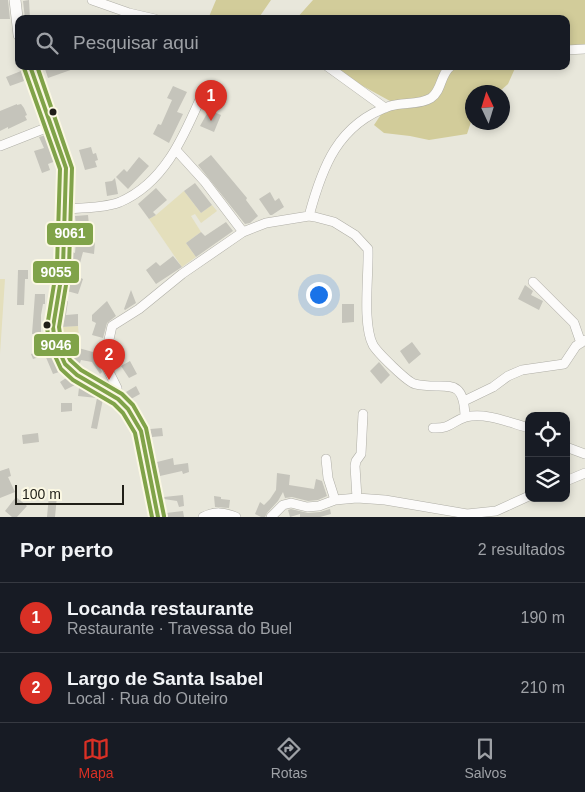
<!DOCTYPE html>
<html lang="pt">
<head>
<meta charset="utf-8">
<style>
	:root { --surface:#171b24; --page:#242831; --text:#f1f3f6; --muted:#9ea1a6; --line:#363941; --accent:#d93025 }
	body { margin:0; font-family:Helvetica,sans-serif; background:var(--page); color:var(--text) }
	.controls { position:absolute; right:15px; bottom:15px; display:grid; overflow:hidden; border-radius:10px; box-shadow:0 2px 8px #0003 }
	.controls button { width:45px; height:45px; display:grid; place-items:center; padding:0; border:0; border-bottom:1px solid var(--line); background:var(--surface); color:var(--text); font:25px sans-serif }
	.compass { position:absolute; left:465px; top:85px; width:45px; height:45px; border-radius:50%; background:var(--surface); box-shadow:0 2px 8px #0003; rotate:356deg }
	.scale { position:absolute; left:15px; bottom:12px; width:109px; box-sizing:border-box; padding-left:5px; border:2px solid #201f18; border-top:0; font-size:14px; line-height:18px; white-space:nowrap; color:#201f18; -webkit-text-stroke:4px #fbf8e3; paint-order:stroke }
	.you { position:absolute; left:318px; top:294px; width:18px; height:18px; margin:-12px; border:4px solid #fff; border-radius:50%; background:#1a73e8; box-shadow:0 0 0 8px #1a73e833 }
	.badge { display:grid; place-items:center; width:32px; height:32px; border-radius:50%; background:var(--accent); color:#fff; font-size:16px; font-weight:700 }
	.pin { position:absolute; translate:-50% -41px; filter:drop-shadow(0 1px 2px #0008) }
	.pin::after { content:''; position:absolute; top:26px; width:18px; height:15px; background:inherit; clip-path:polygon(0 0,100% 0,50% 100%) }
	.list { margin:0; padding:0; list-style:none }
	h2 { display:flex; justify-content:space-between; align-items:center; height:65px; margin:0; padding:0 20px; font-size:21px }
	h2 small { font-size:16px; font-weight:400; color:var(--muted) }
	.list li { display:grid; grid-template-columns:32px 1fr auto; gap:15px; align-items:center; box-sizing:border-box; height:70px; padding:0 20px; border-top:1px solid var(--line) }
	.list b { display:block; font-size:19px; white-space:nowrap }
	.list p { margin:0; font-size:16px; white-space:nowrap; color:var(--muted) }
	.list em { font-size:16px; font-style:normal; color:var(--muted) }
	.icon { flex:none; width:28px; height:28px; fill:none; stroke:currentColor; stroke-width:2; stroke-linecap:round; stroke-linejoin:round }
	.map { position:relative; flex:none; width:585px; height:517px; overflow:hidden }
	.search { position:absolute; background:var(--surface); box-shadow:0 2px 8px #0003; left:15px; right:15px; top:15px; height:55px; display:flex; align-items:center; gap:12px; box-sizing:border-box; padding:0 18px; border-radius:10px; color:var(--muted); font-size:19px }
	.sheet { height:205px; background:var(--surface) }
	nav { display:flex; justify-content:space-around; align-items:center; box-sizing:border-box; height:70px; border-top:1px solid var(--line); background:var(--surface); font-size:14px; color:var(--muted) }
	nav a { display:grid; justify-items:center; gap:2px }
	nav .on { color:var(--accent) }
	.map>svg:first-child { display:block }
	.green { fill:#e4dfbc }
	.forest { fill:#d2cc9a }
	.building { fill:#c5c4bb }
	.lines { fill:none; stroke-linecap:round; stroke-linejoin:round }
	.minor-casing { stroke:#afaea6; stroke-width:10 }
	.major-casing { stroke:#afaea6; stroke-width:12 }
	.minor { stroke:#fcfbfa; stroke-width:9 }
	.major { stroke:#fcfbfa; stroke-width:11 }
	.bus-1-casing { stroke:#fbf8e3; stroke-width:8 }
	.bus-2-casing { stroke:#fbf8e3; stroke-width:8 }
	.bus-3-casing { stroke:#fbf8e3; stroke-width:8 }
	.bus-1 { stroke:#80a349; stroke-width:4 }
	.bus-2 { stroke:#80a349; stroke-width:4 }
	.bus-3 { stroke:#80a349; stroke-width:4 }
	.bus-dot { fill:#201f18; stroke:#fbf8e3; stroke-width:2 }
	.line-badge { stroke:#fbf8e3; stroke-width:2 }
	.badge-label { font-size:14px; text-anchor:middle; font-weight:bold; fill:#fff }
</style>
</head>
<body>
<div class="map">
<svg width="585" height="517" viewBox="0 0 585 517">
	<rect width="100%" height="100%" fill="#e8e7db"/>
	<path class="green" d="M184,191L201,213L212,205L217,211L201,223L195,214L191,216L201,232L186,243L196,257L182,267L149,219L156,215Z
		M0,279H5L0,354Z
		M78,326L79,337L59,339L58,327Z"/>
	<path class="forest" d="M216,0H271L258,19H208Z
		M313,0H585V49L566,53V19H296Z
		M334,66H516L508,84L499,92H472V111L468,115L471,122L467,134L429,140L410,136L384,133L374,125L390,101L361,85Z"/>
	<path class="building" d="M0,0H8L10,19H0Z
		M29,0L30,19H25L23,1Z
		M44,66H79V67L48,78Z
		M21,71L24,81L10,86L6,77Z
		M173,86L187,92L177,112L183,114L169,143L153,134L158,124L161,125L172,100L167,98Z
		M17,104V105L21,104L24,108L27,115L25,116L27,120L8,129V127L0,131V111Z
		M209,110L221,115L214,132L200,126Z
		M46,135L56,161L48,164L50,170L42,173L34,151L44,148L39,137Z
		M91,147L93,154L96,153L98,160L95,161L97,167L85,170L79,150Z
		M211,155L247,198L246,200L258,216L250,223L245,224L198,165Z
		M139,157L149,166L128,189L116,177L124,169L127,172Z
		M115,178L118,194L107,196L105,182L112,181Z
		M195,183L212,205L201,213L184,191Z
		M156,188L167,200L153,212L156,215L149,219L138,204Z
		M270,192L275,201L279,198L284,207L272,215H270L259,199Z
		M88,215L89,225L76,226L75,216Z
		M226,222L233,231L196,257L186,243L201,232L205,236Z
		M76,241L87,243L88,241L95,242L94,254L83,252L80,263L71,261L72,252L75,253Z
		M173,256L182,267L156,284L146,270L156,262L160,266Z
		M18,270H28V279H25L24,305H17Z
		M74,275L83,279L78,294L67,291L69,280L72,281Z
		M525,285L533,291L531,295L543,301L539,310L518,299Z
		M131,290L136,303L125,310L124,309Z
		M35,294H45V304H43L41,315V334H32Z
		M65,301H68L66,315L78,314V326L61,327Z
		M107,301L116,316L107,323L103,338L92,335L96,323L92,321V315Z
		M342,304H354V322L342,323Z
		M41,341L52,354L62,371L53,374L45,355L33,359L31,354L39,351L38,348L42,346Z
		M412,342L421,354L409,364L400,351Z
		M64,344L93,352L98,359V364L102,372L100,374L92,362L81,360L79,366L71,360Z
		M130,361L137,374L129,378L121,366Z
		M379,362L390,375L381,384L370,371Z
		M66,378H69L77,384L65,390L60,382Z
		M136,386L140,394L131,399L126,392Z
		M79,388L86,389L103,399L97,429L91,428L97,398L78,396Z
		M61,403H72V411L61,412Z
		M162,428L163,436L152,437L150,429Z
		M38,433L39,442L23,444L22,435Z
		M173,458L174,465L188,463L189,472L183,474L182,471L160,476L157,462Z
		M9,468L11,476L8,477L15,492L0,498V471Z
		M277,473L290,475L289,485L314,489L316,479L322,481L327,496L318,500L308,501L292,497L285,498L283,492L278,501L267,513L265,517H261L255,514L260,502L264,505L270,499L276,490Z
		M49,495L57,496L55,517H47Z
		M183,495L184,506L179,507L177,501L164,499V497Z
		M214,496L221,497V499L230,500L229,508L215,507Z
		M16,497L27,506L17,517H12L5,511Z
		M291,509L308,513L320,512L330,509L331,514L320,517H300V514L290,517L288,510Z
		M183,511L184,517H166V513Z"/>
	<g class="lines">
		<defs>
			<path id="minor" d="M92,0L129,13L155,19
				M566,50L585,49
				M327,66L385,108
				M0,146L51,126
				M176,150L205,182L243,232
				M66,209C83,208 104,208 120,202C164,183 183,138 201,97
				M309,216C322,167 338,124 390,106C402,102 420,105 431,98C442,91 440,74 451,66
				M533,282L574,323L581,343
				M118,399L117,388L104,362L112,326L139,309L182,274L243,232L266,223L309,216L315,217L334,222L355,235L368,249C369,274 362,324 373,345C377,352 407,382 415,384C444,391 464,373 465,417
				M464,401L493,387L508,376L522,370L564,364L576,346L585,340
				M433,428C451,429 452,421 466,417C486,412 510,423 529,428
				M566,447L585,454
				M326,459L328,478L335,500
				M566,481L585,473
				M357,498L355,466L356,461L361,454L363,414
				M203,517C215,511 224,512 236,517
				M271,517L283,505L291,503L307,507L319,506L335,500L357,498L385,500L467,514L496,511L529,496"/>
			<path id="major" d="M15,0L19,35
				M30,66L66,168L63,267L53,327L55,342L65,364L77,375L118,399L128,409L141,431L158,517"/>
		</defs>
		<use href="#minor" class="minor-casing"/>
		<use href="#major" class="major-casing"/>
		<use href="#minor" class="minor"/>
		<use href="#major" class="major"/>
		<defs>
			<path id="bus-1" d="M30,66L66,168L63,267L53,327L55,342L65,364L77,375L118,399L128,409L141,431L158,517"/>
			<path id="bus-2" d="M24,68L60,169L57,266L47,327L49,343L61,369L73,380L114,404L123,413L135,433L152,517"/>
			<path id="bus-3" d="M37,66L72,168L69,267L59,327L61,340L70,360L81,370L122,394L133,405L146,428L164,516"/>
		</defs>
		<use href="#bus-1" class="bus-1-casing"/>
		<use href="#bus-2" class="bus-2-casing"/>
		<use href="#bus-3" class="bus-3-casing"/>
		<use href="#bus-1" class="bus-1"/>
		<use href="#bus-2" class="bus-2"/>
		<use href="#bus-3" class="bus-3"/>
	</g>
	<g class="bus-dot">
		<circle cx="53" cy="112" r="4.5"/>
		<circle cx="47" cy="325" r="4.5"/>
	</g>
	<g class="line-badge">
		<rect x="46" y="222" width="48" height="24" rx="5" fill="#80a349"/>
		<rect x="32" y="260" width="48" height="24" rx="5" fill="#80a349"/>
		<rect x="33" y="333" width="47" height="24" rx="5" fill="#80a349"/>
	</g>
	<g class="badge-label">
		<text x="70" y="238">9061</text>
		<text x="56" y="277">9055</text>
		<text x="56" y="350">9046</text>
	</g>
</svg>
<div class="controls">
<button><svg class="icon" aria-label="locate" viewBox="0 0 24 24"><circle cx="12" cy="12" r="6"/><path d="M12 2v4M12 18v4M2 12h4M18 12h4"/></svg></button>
<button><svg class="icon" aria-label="layers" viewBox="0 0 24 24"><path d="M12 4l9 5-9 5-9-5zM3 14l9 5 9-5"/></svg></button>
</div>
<svg class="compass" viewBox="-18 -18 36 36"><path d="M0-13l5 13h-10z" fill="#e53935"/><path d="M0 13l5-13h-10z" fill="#9ea1a6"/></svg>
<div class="scale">100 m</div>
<div class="you"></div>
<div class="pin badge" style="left:211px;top:121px">1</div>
<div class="pin badge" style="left:109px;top:380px">2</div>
<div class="search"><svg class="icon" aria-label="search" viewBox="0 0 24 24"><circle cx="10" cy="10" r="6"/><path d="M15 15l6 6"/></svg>Pesquisar aqui</div>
</div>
<section class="sheet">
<h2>Por perto<small>2 resultados</small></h2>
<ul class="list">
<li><span class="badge">1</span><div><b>Locanda restaurante</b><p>Restaurante · Travessa do Buel</p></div><em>190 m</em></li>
<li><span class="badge">2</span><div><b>Largo de Santa Isabel</b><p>Local · Rua do Outeiro</p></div><em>210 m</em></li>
</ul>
</section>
<nav>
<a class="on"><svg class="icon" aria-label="map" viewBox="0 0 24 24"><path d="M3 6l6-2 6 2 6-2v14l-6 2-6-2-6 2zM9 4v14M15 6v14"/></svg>Mapa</a>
<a><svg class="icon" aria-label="directions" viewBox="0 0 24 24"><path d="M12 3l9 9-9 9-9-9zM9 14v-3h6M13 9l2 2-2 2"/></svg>Rotas</a>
<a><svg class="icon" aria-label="saved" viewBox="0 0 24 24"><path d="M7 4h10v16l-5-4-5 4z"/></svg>Salvos</a>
</nav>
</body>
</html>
